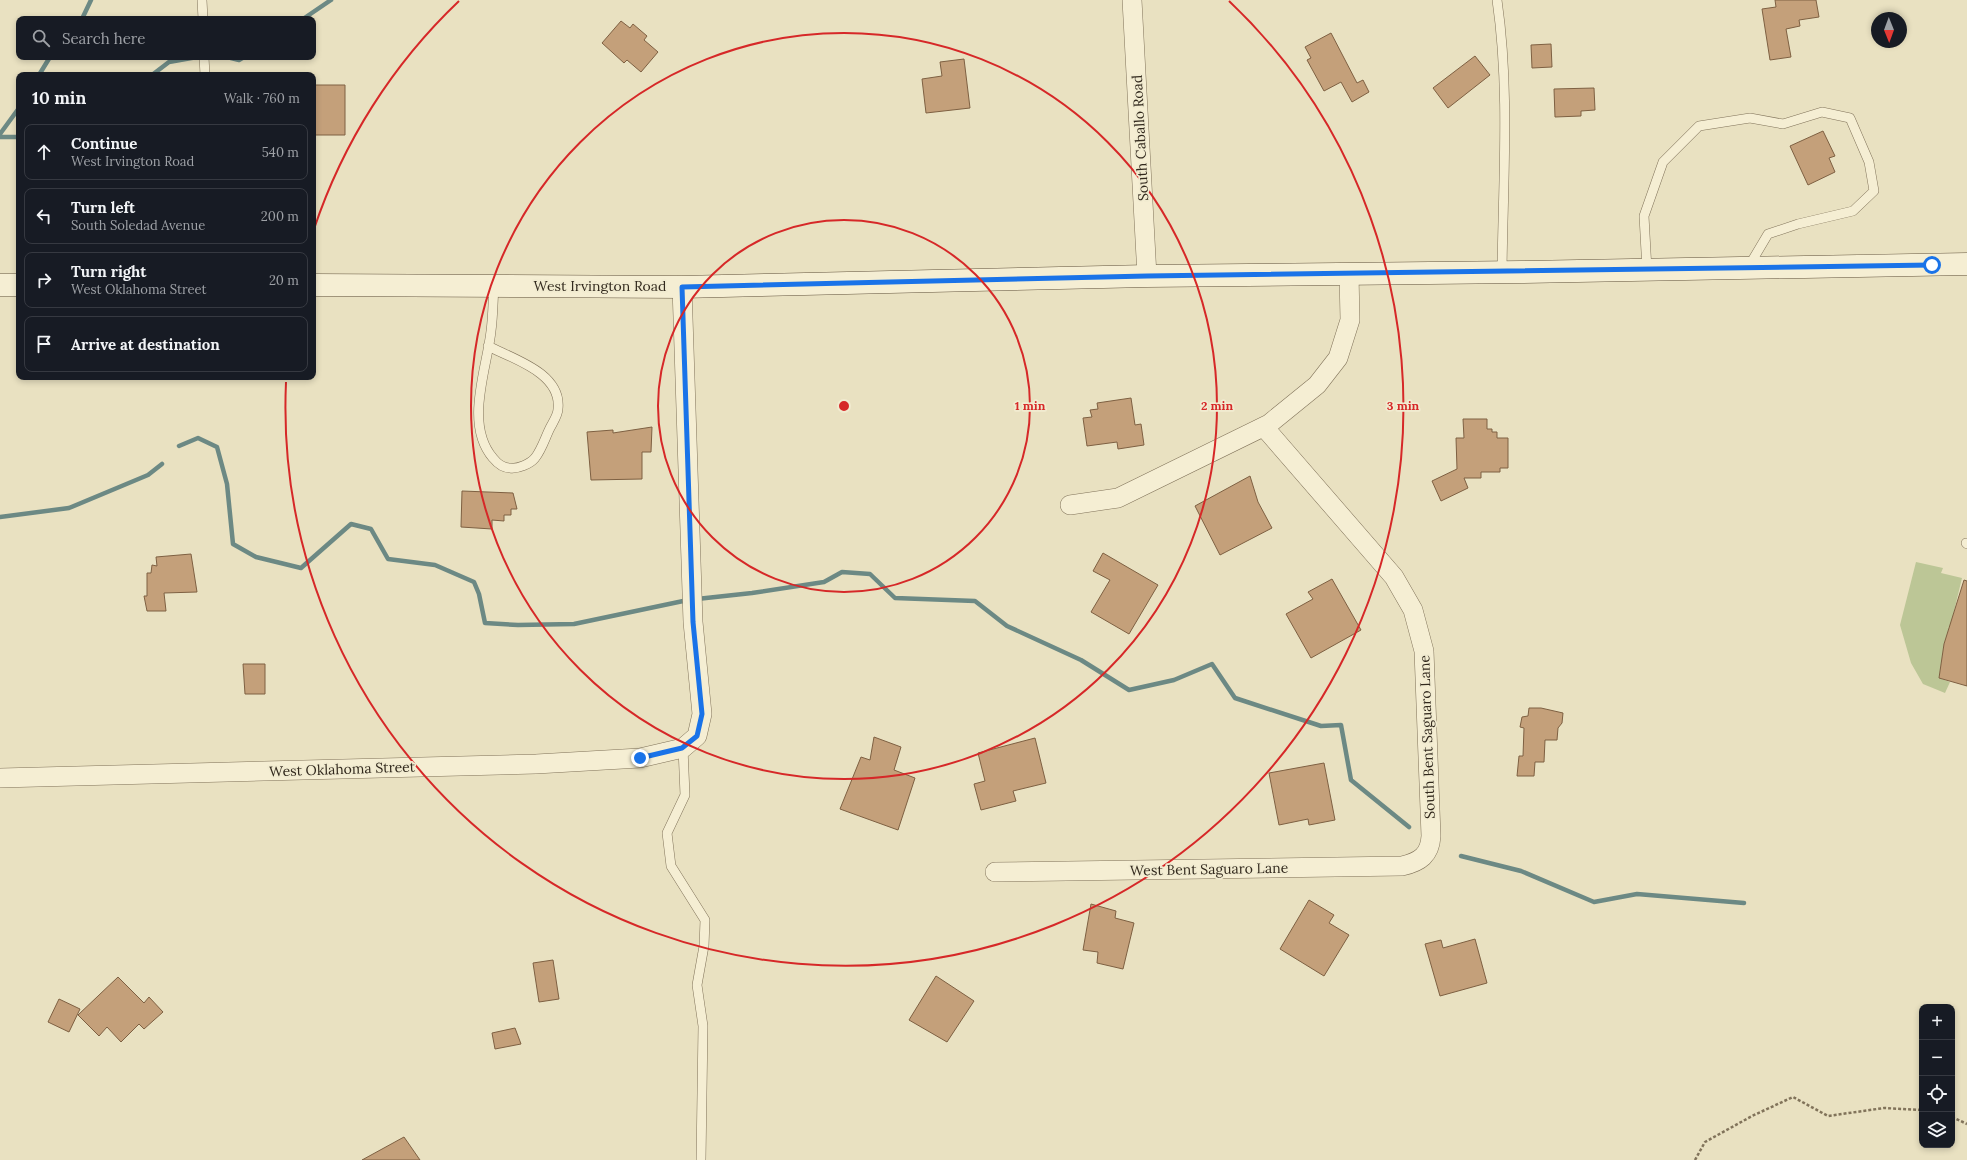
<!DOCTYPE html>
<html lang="en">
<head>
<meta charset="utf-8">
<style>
	:root { --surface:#171b24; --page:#20242c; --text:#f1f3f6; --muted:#9ea1a6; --line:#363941 }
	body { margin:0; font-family:Lora,serif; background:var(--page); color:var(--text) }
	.controls { position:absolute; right:12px; bottom:12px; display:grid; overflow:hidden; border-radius:8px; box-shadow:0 2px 6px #0003 }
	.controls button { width:36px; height:36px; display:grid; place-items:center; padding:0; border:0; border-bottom:1px solid var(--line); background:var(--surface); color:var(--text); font:20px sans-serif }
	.compass { position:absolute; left:1871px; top:12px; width:36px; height:36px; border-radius:50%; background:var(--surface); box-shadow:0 2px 6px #0003; rotate:179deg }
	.stop { position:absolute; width:12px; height:12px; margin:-9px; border:3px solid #1a73e8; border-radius:50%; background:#fff }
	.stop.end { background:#1a73e8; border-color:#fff; box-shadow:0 1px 4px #0008 }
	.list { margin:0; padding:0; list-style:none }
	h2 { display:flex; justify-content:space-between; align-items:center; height:52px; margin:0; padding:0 16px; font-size:17px }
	h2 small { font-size:13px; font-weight:400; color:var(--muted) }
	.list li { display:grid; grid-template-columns:26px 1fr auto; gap:12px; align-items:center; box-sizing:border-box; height:56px; margin:0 8px 8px; padding:0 8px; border:1px solid var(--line); border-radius:8px }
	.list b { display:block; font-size:15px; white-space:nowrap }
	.list p { margin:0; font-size:13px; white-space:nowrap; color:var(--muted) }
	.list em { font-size:13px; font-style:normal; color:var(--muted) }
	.icon { flex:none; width:22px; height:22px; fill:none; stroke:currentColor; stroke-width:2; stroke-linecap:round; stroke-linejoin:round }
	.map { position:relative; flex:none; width:1967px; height:1160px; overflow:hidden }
	.search { position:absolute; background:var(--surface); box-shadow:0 2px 6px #0003; left:16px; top:16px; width:300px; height:44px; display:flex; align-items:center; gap:10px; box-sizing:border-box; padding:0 14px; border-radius:8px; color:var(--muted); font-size:15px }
	.panel { position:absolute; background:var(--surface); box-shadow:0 2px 6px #0003; left:16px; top:72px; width:300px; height:308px; border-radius:8px }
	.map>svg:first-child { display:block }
	.green { fill:#bcc696 }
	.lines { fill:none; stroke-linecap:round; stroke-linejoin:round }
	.stream { stroke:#6c8984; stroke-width:4.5 }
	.building { fill:#c4a07a; stroke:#7e6042 }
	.service-casing { stroke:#81735a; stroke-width:10 }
	.minor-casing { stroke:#81735a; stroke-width:20 }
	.secondary-casing { stroke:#63543e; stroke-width:23 }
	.path { stroke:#81735a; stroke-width:2.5; stroke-dasharray:3 2; stroke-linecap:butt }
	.service { stroke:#f5eed3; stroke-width:9 }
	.minor { stroke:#f5eed3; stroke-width:19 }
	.secondary { stroke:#f5eed3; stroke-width:22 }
	.route { stroke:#1a73e8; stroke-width:5 }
	.ring { fill:none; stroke:#d62828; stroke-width:2 }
	.labels { text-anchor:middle; stroke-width:3.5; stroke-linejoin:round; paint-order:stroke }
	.street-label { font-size:14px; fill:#32291d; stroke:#f1ebd0 }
	.centre { fill:#d62828; stroke:#f1ebd0; stroke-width:2 }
	.ring-label { font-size:12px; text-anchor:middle; font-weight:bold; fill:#d62828; stroke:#f1ebd0; stroke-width:3.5; stroke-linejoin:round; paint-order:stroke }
</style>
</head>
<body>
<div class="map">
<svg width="1967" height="1160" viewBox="0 0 1967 1160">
	<rect width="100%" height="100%" fill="#e9e1c1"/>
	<path class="green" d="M1916,562L1943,568L1941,573L1962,578L1950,628L1946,627L1949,628L1944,644L1939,678L1950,682L1945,693L1923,684L1911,663L1900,625Z"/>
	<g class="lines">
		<path class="stream" d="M82,19L91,0
			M303,19L331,0
			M227,57L239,60L244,57
			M39,75L50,57
			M152,75L169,62L197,57
			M0,134L19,108
			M0,137H19
			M179,446L198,438L217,447L227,484L233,544L256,557L301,568L351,524L371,529L388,559L435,565L474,582L479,594L485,623L518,625L574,624L688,600
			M0,517L69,508L148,475L162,464
			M697,599L752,593L824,582L842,572L870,574L895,598L975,601L1007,626L1081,660L1129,690L1174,680L1212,664L1235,698L1321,726L1341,725L1351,780L1409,827
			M1461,856L1521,871L1594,902L1637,894L1744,903"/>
	</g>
	<path class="building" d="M1775,0H1816L1819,17L1799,20L1800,26L1786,29L1791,57L1770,60L1762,9L1776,7Z
		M621,21L630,28L633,24L647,36L644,40L658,52L641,72L627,60L624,63L602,43Z
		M1331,33L1357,83L1363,80L1369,92L1352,102L1341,82L1324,91L1307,60L1311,58L1305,47Z
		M1551,44L1552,67L1532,68L1531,45Z
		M1475,56L1490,75L1448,108L1433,88Z
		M964,59L970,108L926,113L922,79L942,76L940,62Z
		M315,85H345V135H315Z
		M1594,88L1595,110L1581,111V116L1555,117L1554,89Z
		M1823,131L1835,156L1829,158L1835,172L1808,185L1790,146Z
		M1131,398L1135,425L1141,424L1144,445L1118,449L1117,442L1087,446L1083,418L1092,417L1090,410L1098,409L1097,403Z
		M1463,419H1487V429H1492V432H1497V438H1508V468H1500V472H1481V478H1464L1468,488L1441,501L1432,481L1457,469L1456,438H1464Z
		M652,427L651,452H642V479L591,480L587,432L613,430V433Z
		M1250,476L1258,502L1272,528L1220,555L1195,506Z
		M462,491L513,493L517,509H511V515H504V521L492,520V529L461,527Z
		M1103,553L1158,585L1129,634L1091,612L1110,580L1093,571Z
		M191,554L197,592L164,593L166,611H147L144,596H147V573H151L152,565L157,566L156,557Z
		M1332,579L1361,630L1311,658L1286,614L1313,599L1308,592Z
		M1964,580L1967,581V686L1939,678L1944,644Z
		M243,664H265V694H245Z
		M1529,708H1541L1563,713L1562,723L1558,728L1557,740H1545L1544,762H1535L1534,776H1517L1519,756H1523L1524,728L1520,727L1522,717L1528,716Z
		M874,737L901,747L894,770L915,778L898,830L840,809L861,757L870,760Z
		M1035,738L1046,783L1013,791L1016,801L981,810L974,784L985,781L978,753Z
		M1324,763L1335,820L1309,825L1308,819L1279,825L1269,773Z
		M1309,900L1334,915L1329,923L1349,935L1324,976L1280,949Z
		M1091,904L1116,911L1115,918L1134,923L1123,969L1097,963L1098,952L1083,950Z
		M1475,939L1487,983L1440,996L1425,944L1441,940L1443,948Z
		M553,960L559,999L539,1002L533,963Z
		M936,976L974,1001L947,1042L909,1020Z
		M118,977L144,1003L149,997L163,1012L144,1029L139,1024L121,1042L107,1027L99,1036L78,1015Z
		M59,999L80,1009L69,1032L48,1022Z
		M515,1028L521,1044L495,1049L492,1033Z
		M404,1137L420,1160H362Z"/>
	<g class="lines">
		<defs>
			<path id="service" d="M202,0L203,19
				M1497,0C1510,89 1503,182 1502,272
				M204,57L205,75
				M1647,270L1644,216L1663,162L1699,126L1750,118L1783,124L1822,112L1850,118L1869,162L1874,191L1853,211L1798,224L1768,234L1749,266
				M488,346C513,359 562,373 558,409C558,415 553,422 550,428C545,438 542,449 535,458C530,464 518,469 510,468C503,468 497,463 493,458C464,424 487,369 491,331C493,316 493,301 494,285
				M1966,543L1967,544
				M683,748L685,795L667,833L671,866L705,920L704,946L697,985L703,1026L701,1160"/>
			<path id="minor" d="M1132,0L1147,276
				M1070,505L1118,498L1269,424L1317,385L1338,358L1350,320L1349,274
				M0,778L536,764L640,758L683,748L697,736L702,714L693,622L682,287
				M995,872L1402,866C1420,862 1430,855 1431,836L1424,651L1413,610L1394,577L1264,427"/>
			<path id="secondary" d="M0,285H19
				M313,285L682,287L1147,276L1521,272L1967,264"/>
		</defs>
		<use href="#service" class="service-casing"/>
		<use href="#minor" class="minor-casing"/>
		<use href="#secondary" class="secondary-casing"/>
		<path class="path" d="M1952,1117L1967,1124
			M1695,1160L1705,1142L1752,1116L1793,1097L1828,1116L1884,1108L1922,1110"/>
		<use href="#service" class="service"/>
		<use href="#minor" class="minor"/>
		<use href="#secondary" class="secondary"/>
	</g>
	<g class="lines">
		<path class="route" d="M640,758L682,748L697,736L702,714L693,622L682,287L1147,276L1932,265"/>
	</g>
	<g class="ring">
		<circle cx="844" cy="406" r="186"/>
		<circle cx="844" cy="406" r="373"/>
		<path d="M314 229A559 559 0 0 1 459 1M1229 1A559 559 0 1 1 286 382"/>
	</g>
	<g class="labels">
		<g class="street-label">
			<text transform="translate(1140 138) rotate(-93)" y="5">South Caballo Road</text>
			<text x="600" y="291">West Irvington Road</text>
			<text transform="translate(1427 737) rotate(-92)" y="5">South Bent Saguaro Lane</text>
			<text transform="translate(342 769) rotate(-2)" y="5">West Oklahoma Street</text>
			<text transform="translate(1209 869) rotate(-1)" y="5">West Bent Saguaro Lane</text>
		</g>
	</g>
	<circle cx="844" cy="406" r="6" class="centre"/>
	<g class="ring-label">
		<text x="1030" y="410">1 min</text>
		<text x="1217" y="410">2 min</text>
		<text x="1403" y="410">3 min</text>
	</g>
</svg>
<div class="controls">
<button>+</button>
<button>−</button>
<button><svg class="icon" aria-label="locate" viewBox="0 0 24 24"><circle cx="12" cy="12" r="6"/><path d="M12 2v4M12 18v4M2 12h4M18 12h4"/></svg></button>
<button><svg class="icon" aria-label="layers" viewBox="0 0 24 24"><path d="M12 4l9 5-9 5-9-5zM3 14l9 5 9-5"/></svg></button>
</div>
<svg class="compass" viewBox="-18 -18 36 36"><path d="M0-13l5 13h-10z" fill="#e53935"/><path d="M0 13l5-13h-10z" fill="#9ea1a6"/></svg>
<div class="stop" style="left:1932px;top:265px"></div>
<div class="stop end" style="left:640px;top:758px"></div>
<div class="search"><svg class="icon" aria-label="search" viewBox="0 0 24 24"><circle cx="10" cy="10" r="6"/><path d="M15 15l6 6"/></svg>Search here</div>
<section class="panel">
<h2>10 min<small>Walk · 760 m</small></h2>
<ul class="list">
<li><svg class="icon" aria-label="ahead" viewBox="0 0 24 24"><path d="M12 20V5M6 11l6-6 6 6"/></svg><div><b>Continue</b><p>West Irvington Road</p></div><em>540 m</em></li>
<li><svg class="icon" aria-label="left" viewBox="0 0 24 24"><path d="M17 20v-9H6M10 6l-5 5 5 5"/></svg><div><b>Turn left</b><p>South Soledad Avenue</p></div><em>200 m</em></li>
<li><svg class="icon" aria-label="right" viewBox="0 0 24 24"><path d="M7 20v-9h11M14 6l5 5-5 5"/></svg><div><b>Turn right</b><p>West Oklahoma Street</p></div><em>20 m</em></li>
<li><svg class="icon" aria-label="arrive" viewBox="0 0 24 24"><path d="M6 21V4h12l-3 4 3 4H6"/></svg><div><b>Arrive at destination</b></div></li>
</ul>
</section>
</div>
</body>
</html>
